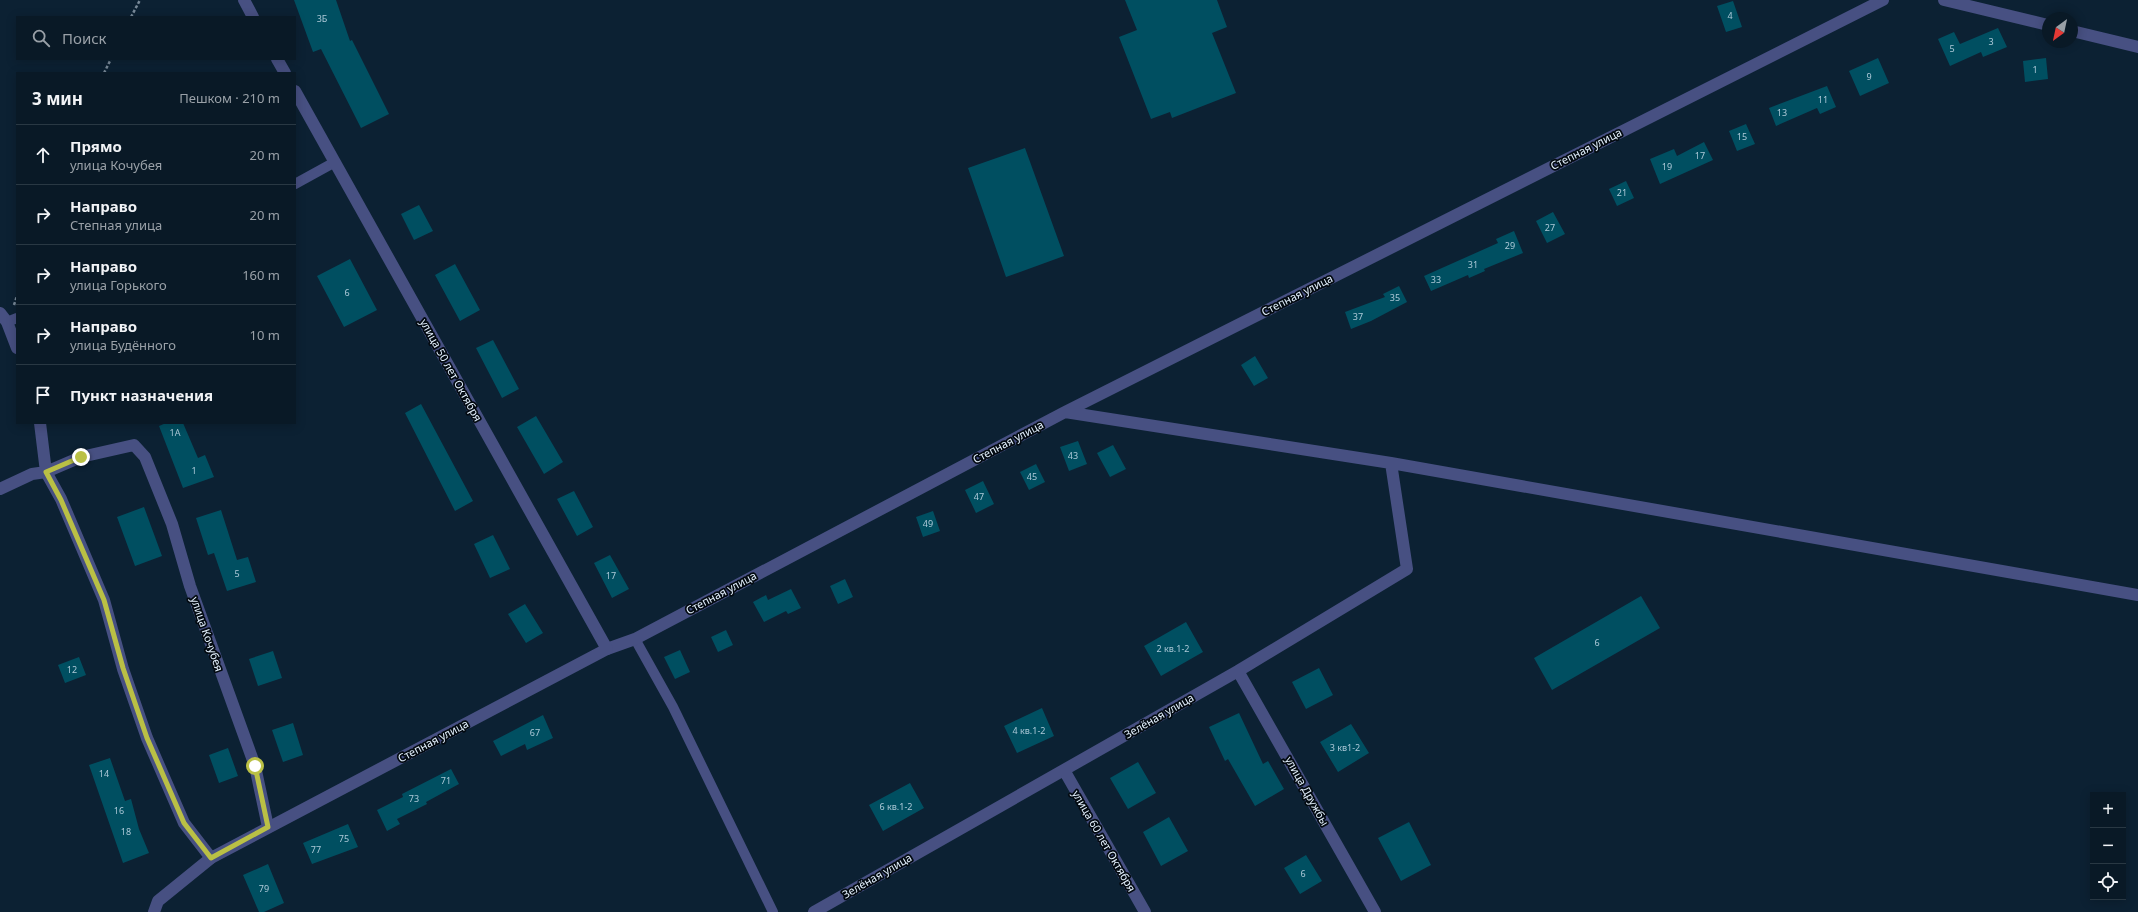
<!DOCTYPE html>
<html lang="ru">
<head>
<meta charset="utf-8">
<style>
	:root { --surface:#091926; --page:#172632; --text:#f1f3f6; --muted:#99a0a7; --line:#293843 }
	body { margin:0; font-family:"Noto Sans",sans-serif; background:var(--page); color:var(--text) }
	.controls { position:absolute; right:12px; bottom:12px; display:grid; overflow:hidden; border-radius:0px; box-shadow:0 2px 10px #0003 }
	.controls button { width:36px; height:36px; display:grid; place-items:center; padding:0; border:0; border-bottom:1px solid var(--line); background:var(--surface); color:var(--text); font:20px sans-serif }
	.compass { position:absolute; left:2042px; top:12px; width:36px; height:36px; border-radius:50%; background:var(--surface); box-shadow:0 2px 10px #0003; rotate:213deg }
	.stop { position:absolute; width:12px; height:12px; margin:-9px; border:3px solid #bac045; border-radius:50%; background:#fff }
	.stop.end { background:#bac045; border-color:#fff; box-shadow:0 1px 4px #0008 }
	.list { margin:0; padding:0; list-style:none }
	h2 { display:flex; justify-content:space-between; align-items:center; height:52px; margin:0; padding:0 16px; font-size:17px }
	h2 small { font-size:13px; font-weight:400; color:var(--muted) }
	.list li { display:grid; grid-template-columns:26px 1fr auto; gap:12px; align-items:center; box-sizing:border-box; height:60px; padding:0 16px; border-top:1px solid var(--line) }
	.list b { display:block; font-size:15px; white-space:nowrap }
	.list p { margin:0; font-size:13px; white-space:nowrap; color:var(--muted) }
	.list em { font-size:13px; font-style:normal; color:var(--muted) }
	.icon { flex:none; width:22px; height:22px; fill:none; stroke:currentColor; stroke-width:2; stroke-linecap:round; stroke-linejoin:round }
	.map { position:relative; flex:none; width:2138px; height:912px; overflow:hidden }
	.search { position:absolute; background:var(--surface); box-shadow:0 2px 10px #0003; left:16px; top:16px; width:280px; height:44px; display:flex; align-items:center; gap:10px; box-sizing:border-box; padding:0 14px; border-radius:0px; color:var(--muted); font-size:15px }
	.panel { position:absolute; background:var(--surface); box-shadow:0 2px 10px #0003; left:16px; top:72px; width:280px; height:352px; border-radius:0px }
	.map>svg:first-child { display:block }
	.building { fill:#004f61 }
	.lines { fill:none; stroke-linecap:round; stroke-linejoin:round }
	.path { stroke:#788998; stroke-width:2.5; stroke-dasharray:3 2; stroke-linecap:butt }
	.service { stroke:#475082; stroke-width:10 }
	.minor { stroke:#475082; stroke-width:12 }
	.tertiary { stroke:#475082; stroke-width:12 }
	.route { stroke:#bac045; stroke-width:5 }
	.labels { text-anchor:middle; stroke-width:3.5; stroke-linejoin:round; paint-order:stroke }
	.number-label { font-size:9px; fill:#acc9d8 }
	.street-label { font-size:11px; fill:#e5f2ff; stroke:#030a11 }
</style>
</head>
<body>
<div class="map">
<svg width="2138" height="912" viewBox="0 0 2138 912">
	<rect width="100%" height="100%" fill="#0c2133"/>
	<path class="building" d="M294,0H336L350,41L352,40L389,114L361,128L321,49L313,52Z
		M1125,0H1217L1227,27L1212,33L1236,93L1172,118L1170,112L1151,119L1119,37L1137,30Z
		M1733,1L1742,27L1726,32L1717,6Z
		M1998,28L2007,47L1983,57L1981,52L1950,66L1938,39L1954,32L1960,44Z
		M1878,58L1889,83L1860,96L1849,71Z
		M2046,58L2048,79L2025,82L2023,61Z
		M1827,86L1836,107L1820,114L1817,108L1776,126L1769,108Z
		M1746,124L1755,144L1737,151L1729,131Z
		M1704,142L1713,160L1660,184L1650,159L1674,149L1677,156Z
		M1025,148L1064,256L1006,277L968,168Z
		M1626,181L1634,198L1617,206L1609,189Z
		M419,205L433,231L414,240L401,214Z
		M1553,212L1565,234L1547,243L1536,221Z
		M1514,231L1523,253L1484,269L1485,271L1469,278L1468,275L1431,291L1424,276L1498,243L1496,239Z
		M350,259L377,310L344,327L317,276Z
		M455,264L480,310L460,321L435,275Z
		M1399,286L1407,302L1371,321L1351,329L1345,312L1385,297L1383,294Z
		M493,340L519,389L502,398L476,348Z
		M1255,356L1268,378L1254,386L1241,365Z
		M421,404L473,501L455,511L405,413Z
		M536,416L563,462L544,474L517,427Z
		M166,423H183L198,458L205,455L214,477L183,488L159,426Z
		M1078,441L1087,464L1069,471L1060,447Z
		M1113,445L1126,469L1110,477L1097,453Z
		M1036,464L1045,482L1029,490L1020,472Z
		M983,481L994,504L976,513L965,490Z
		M574,491L593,527L577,536L557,499Z
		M144,507L162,556L135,566L117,517Z
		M221,510L237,560L248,557L256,582L227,591L214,553L208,555L196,518Z
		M933,511L940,531L923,537L916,517Z
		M493,535L510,569L490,578L474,544Z
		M610,555L629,589L612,598L594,563Z
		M845,579L853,597L838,604L830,586Z
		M791,589L801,608L788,614L786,611L764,622L753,602L766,595L768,600Z
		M1641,596L1660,628L1552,690L1534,658Z
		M525,604L543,633L526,643L508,614Z
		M1186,622L1203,652L1161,676L1144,646Z
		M726,630L733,645L718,652L711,637Z
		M680,650L690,672L675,679L664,657Z
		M273,651L282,678L258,686L249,659Z
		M79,657L86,675L65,683L58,665Z
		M1319,668L1333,695L1306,709L1292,682Z
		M1042,708L1054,736L1017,753L1004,726Z
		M1239,713L1263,764L1268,761L1284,789L1255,806L1228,759L1225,761L1209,727Z
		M543,715L553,738L527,750L525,744L501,756L493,741Z
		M293,723L303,755L283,762L272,730Z
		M1351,724L1369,753L1338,772L1320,742Z
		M228,748L238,776L219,783L209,755Z
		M110,758L125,801L131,799L139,829L149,853L123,863L89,765Z
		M1138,762L1156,793L1128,809L1110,778Z
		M451,769L459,784L426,802L427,804L397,819L400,824L387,831L377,810L403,797L402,794Z
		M910,783L924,808L883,831L869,805Z
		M1169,817L1188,851L1161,866L1143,832Z
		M1409,822L1431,865L1401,881L1378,838Z
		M348,824L358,847L312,864L303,843Z
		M1306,855L1322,881L1300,894L1284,868Z
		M268,864L284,903L264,912H259L243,875Z"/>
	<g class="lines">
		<path class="path" d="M131,17L140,0
			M104,73L111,59
			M14,305L17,296"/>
		<path class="service" d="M295,184L335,162
			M7,322L17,318
			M635,639L673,707L773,912"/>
		<path class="minor" d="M1944,0L2048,25
			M2072,31L2138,47
			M0,313L7,322L17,348
			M1065,412L1391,463L2138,595
			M40,423L46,472L61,499L104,600L123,669L147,738L184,823L211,858
			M0,489L32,474L46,472L81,457L134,445L145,457L172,524L190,586L255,766L268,827
			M607,649L635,639L1065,412L1883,0
			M1238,671L1375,912
			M1064,770L1145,912
			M814,912L1238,671L1407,569L1391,463"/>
		<path class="tertiary" d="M244,0L253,17
			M277,59L285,73
			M154,912L158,901L211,858L607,649L295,91"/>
	</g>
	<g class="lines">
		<path class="route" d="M81,457L46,472L61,500L104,600L123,668L147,738L184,823L211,858L268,827L255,766"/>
	</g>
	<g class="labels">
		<g class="number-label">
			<text x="1730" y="19">4</text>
			<text x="322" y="22">3Б</text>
			<text x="1991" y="45">3</text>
			<text x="1952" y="52">5</text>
			<text x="2035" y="73">1</text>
			<text x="1869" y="80">9</text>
			<text x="1823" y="103">11</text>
			<text x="1782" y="116">13</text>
			<text x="1742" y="140">15</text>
			<text x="1700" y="159">17</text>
			<text x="1667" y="170">19</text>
			<text x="1622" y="196">21</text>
			<text x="1550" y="231">27</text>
			<text x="1510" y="249">29</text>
			<text x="1473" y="268">31</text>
			<text x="1436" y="283">33</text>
			<text x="347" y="296">6</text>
			<text x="1395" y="301">35</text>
			<text x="1358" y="320">37</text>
			<text x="175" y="436">1А</text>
			<text x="1073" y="459">43</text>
			<text x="194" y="474">1</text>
			<text x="1032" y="480">45</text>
			<text x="979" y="500">47</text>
			<text x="928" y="527">49</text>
			<text x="237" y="577">5</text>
			<text x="611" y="579">17</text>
			<text x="1597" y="646">6</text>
			<text x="1173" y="652">2 кв.1-2</text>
			<text x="72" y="673">12</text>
			<text x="1029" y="734">4 кв.1-2</text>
			<text x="535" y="736">67</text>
			<text x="1345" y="751">3 кв1-2</text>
			<text x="104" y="777">14</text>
			<text x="446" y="784">71</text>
			<text x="414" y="802">73</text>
			<text x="896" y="810">6 кв.1-2</text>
			<text x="119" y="814">16</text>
			<text x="126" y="835">18</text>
			<text x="344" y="842">75</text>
			<text x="316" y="853">77</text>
			<text x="1303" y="877">6</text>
			<text x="264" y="892">79</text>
		</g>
		<g class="street-label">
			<text transform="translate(1586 149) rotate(-27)" y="4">Степная улица</text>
			<text transform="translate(1297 295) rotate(-27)" y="4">Степная улица</text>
			<text transform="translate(451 370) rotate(61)" y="4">улица 50 лет Октября</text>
			<text transform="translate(1008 442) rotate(-28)" y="4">Степная улица</text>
			<text transform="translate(721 593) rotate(-28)" y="4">Степная улица</text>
			<text transform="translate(207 634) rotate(71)" y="4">улица Кочубея</text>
			<text transform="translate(1159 716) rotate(-30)" y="4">Зелёная улица</text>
			<text transform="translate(433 741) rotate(-28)" y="4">Степная улица</text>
			<text transform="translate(1307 791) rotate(61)" y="4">улица Дружбы</text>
			<text transform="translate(1104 841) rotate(60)" y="4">улица 60 лет Октября</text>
			<text transform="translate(877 876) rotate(-30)" y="4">Зелёная улица</text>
		</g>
	</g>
</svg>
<div class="controls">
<button>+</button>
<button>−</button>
<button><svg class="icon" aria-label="locate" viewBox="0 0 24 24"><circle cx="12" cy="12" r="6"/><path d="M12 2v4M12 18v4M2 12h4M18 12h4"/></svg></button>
</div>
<svg class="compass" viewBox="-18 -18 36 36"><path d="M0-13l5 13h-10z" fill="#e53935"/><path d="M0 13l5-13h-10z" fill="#99a0a7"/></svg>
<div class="stop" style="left:255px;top:766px"></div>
<div class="stop end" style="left:81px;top:457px"></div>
<div class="search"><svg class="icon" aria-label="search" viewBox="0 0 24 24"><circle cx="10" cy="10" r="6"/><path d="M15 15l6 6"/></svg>Поиск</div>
<section class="panel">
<h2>3 мин<small>Пешком · 210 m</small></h2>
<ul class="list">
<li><svg class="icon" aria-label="ahead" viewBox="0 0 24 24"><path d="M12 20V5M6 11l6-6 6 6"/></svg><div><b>Прямо</b><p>улица Кочубея</p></div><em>20 m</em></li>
<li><svg class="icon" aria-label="right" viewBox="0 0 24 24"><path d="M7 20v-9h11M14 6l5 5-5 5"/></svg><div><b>Направо</b><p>Степная улица</p></div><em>20 m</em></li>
<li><svg class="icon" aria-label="right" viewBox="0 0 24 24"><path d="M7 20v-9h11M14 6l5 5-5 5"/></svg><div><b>Направо</b><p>улица Горького</p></div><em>160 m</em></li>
<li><svg class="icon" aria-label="right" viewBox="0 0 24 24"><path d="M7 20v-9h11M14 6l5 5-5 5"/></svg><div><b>Направо</b><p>улица Будённого</p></div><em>10 m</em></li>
<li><svg class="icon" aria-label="arrive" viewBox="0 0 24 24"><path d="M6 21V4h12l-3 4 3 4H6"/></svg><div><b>Пункт назначения</b></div></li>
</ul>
</section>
</div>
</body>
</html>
